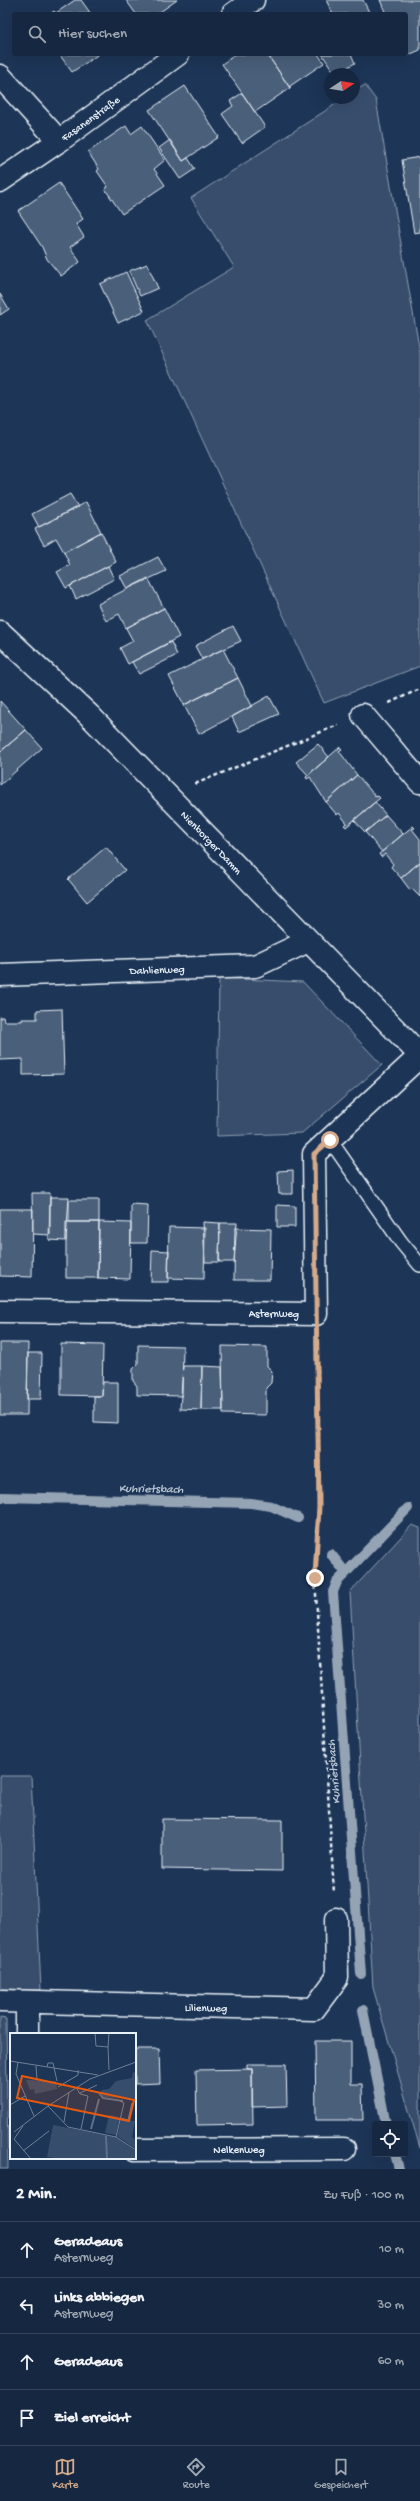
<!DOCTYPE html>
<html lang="de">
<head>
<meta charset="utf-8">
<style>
	:root { --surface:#162841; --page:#1f3048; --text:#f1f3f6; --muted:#9ea6b1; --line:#35445a; --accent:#d6ab8b }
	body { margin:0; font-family:"Gochi Hand",sans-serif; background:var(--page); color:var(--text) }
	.controls { position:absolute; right:12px; bottom:12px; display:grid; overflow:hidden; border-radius:4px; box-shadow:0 4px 16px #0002 }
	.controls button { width:36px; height:36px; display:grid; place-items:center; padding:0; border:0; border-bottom:1px solid var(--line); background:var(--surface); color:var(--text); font:20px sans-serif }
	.compass { position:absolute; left:324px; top:68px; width:36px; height:36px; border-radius:50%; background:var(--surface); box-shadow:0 4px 16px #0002; rotate:78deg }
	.stop { position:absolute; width:12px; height:12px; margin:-9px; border:3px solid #d6ab8b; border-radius:50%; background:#fff }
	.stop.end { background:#d6ab8b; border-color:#fff; box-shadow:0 1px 4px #0008 }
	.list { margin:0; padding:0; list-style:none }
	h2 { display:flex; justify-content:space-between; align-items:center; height:52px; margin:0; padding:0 16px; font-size:17px }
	h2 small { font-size:13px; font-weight:400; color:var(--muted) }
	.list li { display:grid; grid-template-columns:26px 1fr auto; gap:12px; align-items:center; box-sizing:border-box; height:56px; padding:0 16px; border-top:1px solid var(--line) }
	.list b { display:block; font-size:15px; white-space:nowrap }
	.list p { margin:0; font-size:13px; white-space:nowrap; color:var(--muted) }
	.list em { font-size:13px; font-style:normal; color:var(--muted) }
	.icon { flex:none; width:22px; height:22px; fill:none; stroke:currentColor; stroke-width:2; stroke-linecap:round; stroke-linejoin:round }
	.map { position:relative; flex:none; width:420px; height:2169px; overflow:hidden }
	.search { position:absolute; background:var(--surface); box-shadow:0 4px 16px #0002; left:12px; right:12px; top:12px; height:44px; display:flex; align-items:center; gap:10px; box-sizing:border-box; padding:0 14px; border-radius:4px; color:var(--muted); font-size:15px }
	.sheet { height:276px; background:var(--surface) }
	nav { display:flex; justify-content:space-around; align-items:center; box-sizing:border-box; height:56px; border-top:1px solid var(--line); background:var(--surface); font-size:11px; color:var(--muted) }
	nav a { display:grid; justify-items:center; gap:2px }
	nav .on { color:var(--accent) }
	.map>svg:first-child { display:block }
	.green { fill:#374d6c; stroke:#909fb2 }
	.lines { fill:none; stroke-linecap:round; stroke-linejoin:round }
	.stream { stroke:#95a4b5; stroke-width:10 }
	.building { fill:#495e7a; stroke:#e8f1f8 }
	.lane-casing { stroke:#e8f1f8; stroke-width:16 }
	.street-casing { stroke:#e8f1f8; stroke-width:25 }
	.secondary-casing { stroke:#e8f1f8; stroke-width:25 }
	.path { stroke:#e8f1f8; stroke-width:2.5; stroke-dasharray:4 3; stroke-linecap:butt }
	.lane { stroke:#1d3557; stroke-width:13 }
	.street { stroke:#1d3557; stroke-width:22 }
	.secondary { stroke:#1d3557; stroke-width:22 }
	.route { stroke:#d6ab8b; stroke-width:5 }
	.labels { text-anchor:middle; stroke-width:3; stroke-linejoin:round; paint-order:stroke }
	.street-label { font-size:11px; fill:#e8f1f8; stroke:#1d3557 }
	.water-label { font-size:12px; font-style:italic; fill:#b7c4d1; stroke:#1d3557 }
	.inset-river { fill:none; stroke:#5d7089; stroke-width:2 }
	.inset-road { fill:none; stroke:#6e8097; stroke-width:1 }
	.view { fill:#e8590c; fill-opacity:0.15; stroke:#e8590c; stroke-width:2 }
	.inset-edge { fill:none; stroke:#e8f1f8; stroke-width:2 }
</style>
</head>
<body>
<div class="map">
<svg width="420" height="2169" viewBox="0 0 420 2169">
	<rect width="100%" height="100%" fill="#1d3557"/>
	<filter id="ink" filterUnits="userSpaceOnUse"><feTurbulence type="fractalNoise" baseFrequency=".025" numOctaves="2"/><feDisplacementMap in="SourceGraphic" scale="8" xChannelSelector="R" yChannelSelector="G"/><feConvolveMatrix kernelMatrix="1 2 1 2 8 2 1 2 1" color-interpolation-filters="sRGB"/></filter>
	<g filter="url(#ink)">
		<path class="green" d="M365,85L376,100L420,353V666L324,703L147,320L234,267L191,198L345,98H354V92Z
			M219,978L303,982L382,1065L302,1133L217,1136Z
			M412,1525L420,1528V2148L373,1988L350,1592Z
			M0,1776H31L41,1990L0,1989Z
			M0,2018L6,2019L8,2169H0Z"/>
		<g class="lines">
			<path class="stream" d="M0,1497L251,1503L271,1506L298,1518
				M331,1554L346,1573
				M361,1974L333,1592L337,1582L408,1508
				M363,2010L386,2124
				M395,2154L399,2169"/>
		</g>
		<path class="building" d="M75,0H81L91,14H50L54,11L56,13Z
			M126,0H177L157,14H136Z
			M326,0H363L370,14H333Z
			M380,0H420V50L406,56V14H386Z
			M59,54H99L72,72Z
			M236,54H267L290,88L255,112L222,64Z
			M267,54H318L324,63L290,86V88Z
			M322,54H351L355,63L335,74Z
			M185,86L219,137L183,161L149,110Z
			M242,93L265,127L242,143L222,114L233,106L230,101Z
			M126,126L131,134L142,126L165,160L154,169L165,185L122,214L105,189L108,187L97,171L99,169L88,152Z
			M170,140L183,161L188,158L195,169L180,179L159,148Z
			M420,157V232L414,233L402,160Z
			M59,183L83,219L76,224L84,237L70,247L80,262L61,276L47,259L42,247L18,211Z
			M147,264L158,288L140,296L129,271Z
			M126,272L144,311L118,323L100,284Z
			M0,294L9,309L0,315Z
			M70,494L78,507L39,527L32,514Z
			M86,502L101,532L64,552L56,538L44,545L35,529Z
			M101,532L116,562L66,588L57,572L70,565L64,552Z
			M158,557L166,571L127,589L120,576Z
			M108,566L114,579L76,599L70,586Z
			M148,578L164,608L126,628L119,614L106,621L98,604Z
			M164,608L179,637L128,664L120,648L133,641L126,628Z
			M233,626L241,641L202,659L195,646Z
			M171,642L177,655L139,674L132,662Z
			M223,649L238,678L184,705L169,676Z
			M238,678L252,706L199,734L184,705Z
			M269,696L279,714L239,732L232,717Z
			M0,701L26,730L0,752Z
			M26,730L42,748L0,785V752Z
			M318,744L329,757L308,775L296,762Z
			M340,747L342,749L339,751L357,775L326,802L310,777L307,779L306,777Z
			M357,775L376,797L378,796L380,798L346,827L344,825L347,823L339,813L337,815L326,802Z
			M375,802L386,815L365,832L354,820Z
			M386,815L403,834L382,852L365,832Z
			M413,826L415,828L412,829L420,839V862L401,878L391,867L393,864L385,854L381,857L379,854Z
			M106,847L125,870L87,902L68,879Z
			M420,862V897L412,889L410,890L401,878Z
			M62,1009L64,1074L23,1075V1059L0,1060V1017H3L4,1021H22V1019H37V1010Z
			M293,1170V1194H279L278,1171Z
			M32,1193H50V1235L33,1234Z
			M50,1197H69L66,1241L49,1240Z
			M69,1200H99V1222H69Z
			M131,1204L148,1205L147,1243H131Z
			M277,1205L295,1206V1227H277Z
			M0,1209H33L32,1277L0,1276Z
			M66,1222H99L98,1278H66Z
			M99,1222L131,1223L130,1279L98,1278Z
			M203,1222L220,1223L219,1262H205Z
			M220,1223H237L234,1262H219Z
			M169,1227L205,1228L204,1279L168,1278Z
			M235,1228L271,1229L270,1280H234Z
			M152,1250L169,1251L168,1282H151Z
			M0,1343H28L27,1415H0Z
			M61,1344L103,1345L102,1396L61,1395Z
			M138,1345L183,1346L182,1396L137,1395V1386L133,1381V1369L138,1364Z
			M222,1346L267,1347V1366L272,1371L271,1383L266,1388V1415L223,1414Z
			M28,1353H42L41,1399H27Z
			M183,1366H202L201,1410L180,1409Z
			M202,1366L222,1367L223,1410H201Z
			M103,1382H118V1423L94,1422V1396H102Z
			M162,1819L282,1820V1871L162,1869Z
			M315,2041H351V2084H362L363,2120H316Z
			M135,2049H159L160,2083L135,2084Z
			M247,2064H286L287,2106L252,2107V2069H247Z
			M252,2069L253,2124L197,2125L196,2070Z"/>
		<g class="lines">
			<defs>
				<path id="lane" d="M330,1140L401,1242L420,1265"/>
				<path id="street" d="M233,14L253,0
					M0,76L59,141
					M0,181L59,141L178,54
					M363,715L420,782
					M0,975L255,966L308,941
					M0,1311L316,1314L314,1154L420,1056
					M0,2001L314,2009L337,1978L336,1919
					M27,2002V2034
					M135,2150L344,2149"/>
				<path id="secondary" d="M0,632L89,715L420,1055"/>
			</defs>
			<use href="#lane" class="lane-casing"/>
			<use href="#street" class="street-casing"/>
			<use href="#secondary" class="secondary-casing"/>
			<path class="path" d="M389,703L420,689
				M195,784L338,725
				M317,1341L319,1506L315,1578L334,1893"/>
			<use href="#lane" class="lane"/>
			<use href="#street" class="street"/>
			<use href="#secondary" class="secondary"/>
		</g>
	</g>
	<g class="lines" filter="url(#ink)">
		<path class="route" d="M315,1578L319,1506L314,1154L330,1140"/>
	</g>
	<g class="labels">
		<g class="street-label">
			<text transform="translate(90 118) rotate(-36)" y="4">Fasanenstraße</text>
			<text transform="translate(212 842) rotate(46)" y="4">Nienborger Damm</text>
			<text transform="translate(157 969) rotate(-2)" y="4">Dahlienweg</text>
			<text x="274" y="1317">Asternweg</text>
			<text transform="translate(206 2007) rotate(1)" y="4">Lilienweg</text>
			<text x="239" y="2153">Nelkenweg</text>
		</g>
		<g class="water-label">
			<text transform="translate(151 1488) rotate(1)" y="4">Kuhrietsbach</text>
			<text transform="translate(333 1772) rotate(-95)" y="4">Kuhrietsbach</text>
		</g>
	</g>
	<g transform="translate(10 2033)">
		<rect width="126" height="126" fill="#1d3557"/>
		<path d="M123,39L126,40V66L93,64L90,60L92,57L99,56L106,48L122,45ZM16,47L46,48L47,56L25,61L24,56L20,57ZM99,82L110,84L106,102L95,100ZM126,82L122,104L126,107V116L107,103L111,86L125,88ZM43,92L106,104L126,118V126H51L37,124Z" fill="#374d6c"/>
		<path class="inset-river" d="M89,60L93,65L113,68M81,96L89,66M96,103L97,126"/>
		<path class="inset-road" d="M85,0L86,13L98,14L99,37M98,14L99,0M0,28L88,42M8,29L6,41L24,83M26,33L27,46M37,34L38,30H43L47,48M48,54L68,42V37M66,54L70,61L78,63L71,96M70,60L87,52M0,72L15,63M38,73L58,94L106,104L126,117M111,85L118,87L122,70M54,89L59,59M4,99L38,73L80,46L126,29M106,104L114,70L110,68M4,106L21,126M4,106L13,93M13,118L39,98"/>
		<path class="view" d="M12,43L124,67L119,88L7,65Z"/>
		<rect width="126" height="126" class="inset-edge"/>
	</g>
</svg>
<div class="controls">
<button><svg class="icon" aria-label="locate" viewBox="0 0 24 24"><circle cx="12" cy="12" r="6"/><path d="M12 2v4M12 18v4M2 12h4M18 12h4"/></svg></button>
</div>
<svg class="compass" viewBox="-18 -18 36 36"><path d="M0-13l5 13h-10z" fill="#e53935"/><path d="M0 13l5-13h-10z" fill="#9ea6b1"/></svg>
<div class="stop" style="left:330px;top:1140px"></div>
<div class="stop end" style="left:315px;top:1578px"></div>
<div class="search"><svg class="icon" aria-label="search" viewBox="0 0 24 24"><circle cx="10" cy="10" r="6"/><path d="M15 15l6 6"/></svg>Hier suchen</div>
</div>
<section class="sheet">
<h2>2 Min.<small>Zu Fuß · 100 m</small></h2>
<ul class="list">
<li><svg class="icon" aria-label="ahead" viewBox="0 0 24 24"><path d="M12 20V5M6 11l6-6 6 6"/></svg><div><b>Geradeaus</b><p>Asternweg</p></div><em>10 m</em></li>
<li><svg class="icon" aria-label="left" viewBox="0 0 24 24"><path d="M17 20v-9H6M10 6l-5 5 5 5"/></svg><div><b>Links abbiegen</b><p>Asternweg</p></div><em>30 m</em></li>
<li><svg class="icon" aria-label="ahead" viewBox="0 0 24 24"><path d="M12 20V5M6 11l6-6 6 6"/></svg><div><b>Geradeaus</b></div><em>60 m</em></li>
<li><svg class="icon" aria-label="arrive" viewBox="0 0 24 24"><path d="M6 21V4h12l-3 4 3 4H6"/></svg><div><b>Ziel erreicht</b></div></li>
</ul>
</section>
<nav>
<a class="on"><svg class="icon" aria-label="map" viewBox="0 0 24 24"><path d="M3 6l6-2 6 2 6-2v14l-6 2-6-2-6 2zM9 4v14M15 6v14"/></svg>Karte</a>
<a><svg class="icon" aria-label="directions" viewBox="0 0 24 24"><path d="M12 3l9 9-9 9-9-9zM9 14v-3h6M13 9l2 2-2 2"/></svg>Route</a>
<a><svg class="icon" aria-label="saved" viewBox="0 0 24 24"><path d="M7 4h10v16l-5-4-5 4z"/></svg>Gespeichert</a>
</nav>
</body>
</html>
